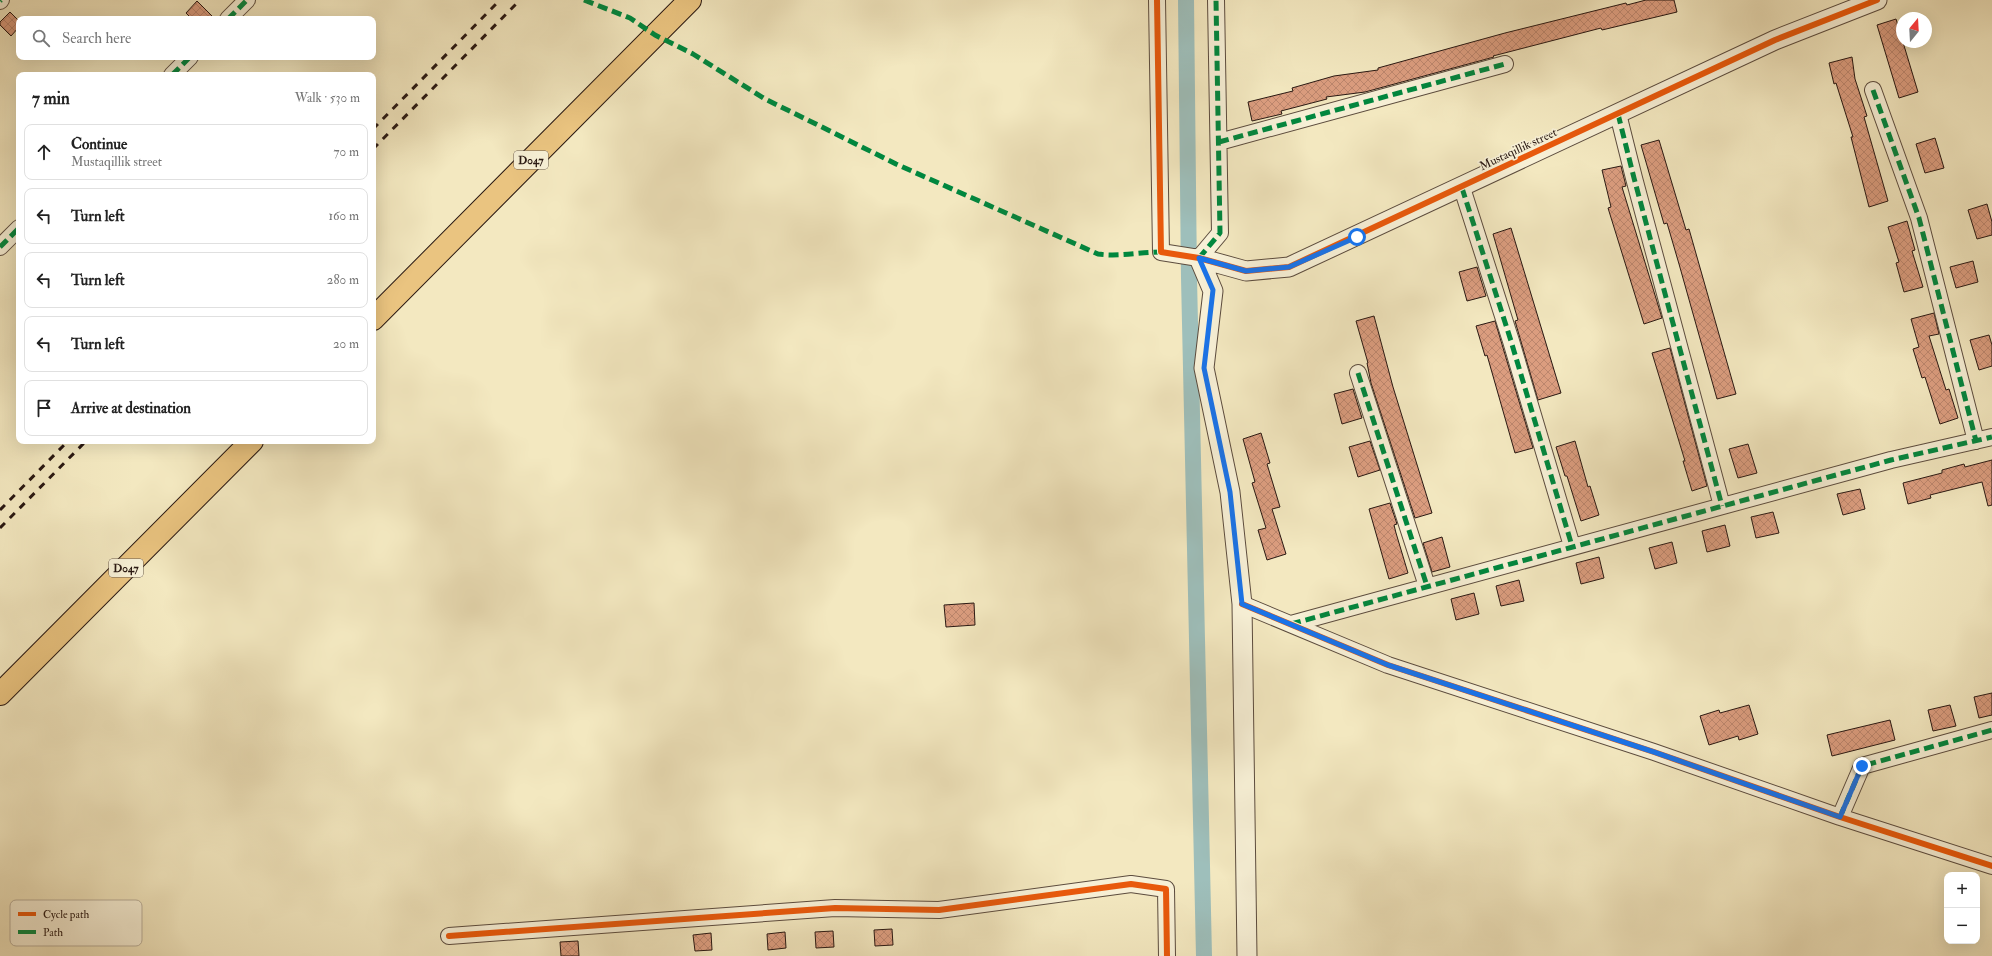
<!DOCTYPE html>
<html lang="en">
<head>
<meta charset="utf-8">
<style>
	:root { --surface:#fff; --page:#f2f2f2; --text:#222; --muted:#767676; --line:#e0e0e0 }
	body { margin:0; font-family:"IM FELL Double Pica",serif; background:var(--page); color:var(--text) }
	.controls { position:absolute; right:12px; bottom:12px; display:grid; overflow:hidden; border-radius:8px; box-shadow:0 4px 16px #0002 }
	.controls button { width:36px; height:36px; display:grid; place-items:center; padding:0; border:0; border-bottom:1px solid var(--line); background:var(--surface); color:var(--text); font:20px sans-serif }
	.compass { position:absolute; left:1896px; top:12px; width:36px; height:36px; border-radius:50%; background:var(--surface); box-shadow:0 4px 16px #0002; rotate:18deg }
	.stop { position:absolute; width:12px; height:12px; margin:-9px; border:3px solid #1a73e8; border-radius:50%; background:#fff }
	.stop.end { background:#1a73e8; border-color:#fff; box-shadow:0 1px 4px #0008 }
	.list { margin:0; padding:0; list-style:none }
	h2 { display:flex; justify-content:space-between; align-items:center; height:52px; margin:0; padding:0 16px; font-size:17px }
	h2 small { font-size:13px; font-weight:400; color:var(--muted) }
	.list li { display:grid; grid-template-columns:26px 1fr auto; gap:12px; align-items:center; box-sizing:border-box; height:56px; margin:0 8px 8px; padding:0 8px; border:1px solid var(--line); border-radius:8px }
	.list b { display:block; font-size:15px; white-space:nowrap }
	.list p { margin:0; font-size:13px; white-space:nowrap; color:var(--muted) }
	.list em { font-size:13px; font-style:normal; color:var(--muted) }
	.icon { flex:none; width:22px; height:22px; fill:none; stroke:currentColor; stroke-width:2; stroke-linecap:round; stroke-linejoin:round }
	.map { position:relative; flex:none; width:1992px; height:956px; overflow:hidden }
	.search { position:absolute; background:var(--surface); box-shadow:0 4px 16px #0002; left:16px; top:16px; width:360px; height:44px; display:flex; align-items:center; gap:10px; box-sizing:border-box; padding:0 14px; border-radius:8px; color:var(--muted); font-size:15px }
	.panel { position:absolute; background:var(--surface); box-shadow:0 4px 16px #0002; left:16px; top:72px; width:360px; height:372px; border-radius:8px }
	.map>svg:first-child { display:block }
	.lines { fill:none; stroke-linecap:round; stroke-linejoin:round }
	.canal { stroke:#9ebfbb; stroke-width:16 }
	.building { fill:url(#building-cross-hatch); stroke:#291812 }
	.minor-casing { stroke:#5c4c3e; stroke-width:18 }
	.tertiary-casing { stroke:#5c4c3e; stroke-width:21 }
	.primary-casing { stroke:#291812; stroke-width:24 }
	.minor { stroke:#f7f0d6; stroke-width:16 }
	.tertiary { stroke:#f7f0d6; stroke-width:19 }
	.primary { stroke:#eac480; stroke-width:22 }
	.rail { stroke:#291812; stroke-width:3; stroke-dasharray:7 7; stroke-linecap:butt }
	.quiet { stroke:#00873e; stroke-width:5; stroke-dasharray:10 5; stroke-linecap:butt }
	.cycleway-casing { stroke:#f7f0d6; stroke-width:8 }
	.cycleway { stroke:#e8590c; stroke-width:6 }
	.route { stroke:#1a73e8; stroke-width:5 }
	.labels { text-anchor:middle; stroke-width:3; stroke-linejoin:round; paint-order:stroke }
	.shield { fill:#f7f0d6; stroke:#67594d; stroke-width:1 }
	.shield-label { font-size:11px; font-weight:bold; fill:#291812 }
	.street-label { font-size:12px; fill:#291812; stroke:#f7f0d6 }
	.key { fill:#f7f0d6; stroke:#b9af9b; stroke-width:1 }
	.key-label { font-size:11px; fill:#291812 }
</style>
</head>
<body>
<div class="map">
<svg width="1992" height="956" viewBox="0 0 1992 956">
	<defs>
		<pattern id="building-cross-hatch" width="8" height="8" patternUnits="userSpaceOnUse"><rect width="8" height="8" fill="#db9d7f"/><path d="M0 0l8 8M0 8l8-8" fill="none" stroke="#bc866d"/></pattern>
	</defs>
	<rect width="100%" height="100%" fill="#f3e8c0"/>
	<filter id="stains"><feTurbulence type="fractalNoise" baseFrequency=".005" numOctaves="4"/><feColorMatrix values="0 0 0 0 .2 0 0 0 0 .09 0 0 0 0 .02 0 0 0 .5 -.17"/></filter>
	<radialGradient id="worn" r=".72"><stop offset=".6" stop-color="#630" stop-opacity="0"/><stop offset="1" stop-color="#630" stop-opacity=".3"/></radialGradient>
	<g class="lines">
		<path class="canal" d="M1186,0L1189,278L1204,956"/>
	</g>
	<path class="building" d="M1646,0H1674L1677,12L1602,30L1601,28L1493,56L1494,57L1365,92L1326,97L1327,99L1281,111L1282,114L1252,121L1248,102L1293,91L1292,88L1334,76L1378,70V68L1505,33L1626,3L1627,5Z
		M197,1L215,19H192L186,13Z
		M10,12L19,21V27L11,36L0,25V22Z
		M1896,19L1918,92L1899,98L1877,25Z
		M1852,57L1855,79L1867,116L1864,117L1888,201L1869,207L1851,137H1853L1836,83L1834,84L1829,63Z
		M1935,138L1944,168L1925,173L1916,144Z
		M1659,140L1686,230L1689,229L1736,394L1717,399L1679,264L1667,223L1664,224L1641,145Z
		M1621,166L1626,186L1622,187L1662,318L1644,324L1608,208L1611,207L1602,170Z
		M1987,204L1992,222V235L1977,239L1968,210Z
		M1907,221L1915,250L1912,251L1923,287L1904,292L1896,263L1899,262L1888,227Z
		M1511,228L1561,393L1538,400L1515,321L1518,320L1493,234Z
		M1973,261L1978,282L1956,288L1950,267Z
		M1477,267L1486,296L1467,301L1459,272Z
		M1934,313L1939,334L1929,336L1946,390L1949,389L1958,418L1940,424L1925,377L1922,378L1913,349L1919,347L1911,319Z
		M1374,316L1393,387L1432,513L1415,518L1371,383L1367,363H1368L1356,321Z
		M1495,321L1533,448L1515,453L1487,355L1485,356L1476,326Z
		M1989,335L1992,345V366L1979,370L1970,340Z
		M1670,348L1707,486L1692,491L1683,461H1685L1652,353Z
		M1353,389L1362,418L1342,424L1334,394Z
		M1261,433L1270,463L1267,464L1280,507L1272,509L1286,554L1267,560L1258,530L1266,528L1252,483L1255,482L1243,439Z
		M1370,441L1380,470L1358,477L1349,447Z
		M1575,441L1588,487L1590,486L1599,515L1581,521L1567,476H1565L1556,447Z
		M1748,444L1757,473L1738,478L1729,449Z
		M1992,460V505L1988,506L1982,482L1930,495L1931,498L1908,504L1903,483L1942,473V470L1964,464L1965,467Z
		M1860,489L1865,509L1843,515L1837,494Z
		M1390,503L1397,524L1394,525L1396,533L1408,573L1389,579L1369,509Z
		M1773,512L1779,533L1756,538L1751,517Z
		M1725,525L1730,546L1707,552L1702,531Z
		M1442,537L1450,567L1432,572L1423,543Z
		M1672,542L1677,563L1655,569L1649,548Z
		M1599,557L1604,578L1581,584L1576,563Z
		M1519,580L1524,601L1501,606L1496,586Z
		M1474,593L1479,614L1456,620L1451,599Z
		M974,603L975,625L946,627L944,605Z
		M1992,693V715L1979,718L1974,697Z
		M1749,705L1758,734L1739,740L1738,736L1709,745L1700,716L1719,710L1720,713Z
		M1950,705L1956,726L1933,731L1928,710Z
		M1890,720L1895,740L1832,756L1827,735Z
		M892,929L893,945L875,946L874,930Z
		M833,931L834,947L816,948L815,932Z
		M785,932L786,948L768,950L767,934Z
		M711,933L712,950L695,951L693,935Z
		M578,941L579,956H561L560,942Z"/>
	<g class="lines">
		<defs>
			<path id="minor" d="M1157,0L1161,252L1199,258L1220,233L1216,0
				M0,1L1,0
				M228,19L247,0
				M172,75L190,57
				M1873,90L1919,218L1976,441
				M1618,114L1634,178L1722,506
				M1219,142L1505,64
				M1462,188L1511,341L1572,546
				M0,247L19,228
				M1358,373L1427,586
				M1242,604L1388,665L1654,752L1840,817L1992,866
				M1291,624L1891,460L1992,437
				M1840,817L1862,766L1992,730
				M449,936L835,908L939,910L1131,884L1166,889L1167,956"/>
			<path id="tertiary" d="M1199,258L1246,271L1289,267L1775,40L1877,0
				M1199,258L1213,291L1204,368L1230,492L1242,604L1247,956"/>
			<path id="primary" d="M373,319L690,0
				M0,694L252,441"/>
		</defs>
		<use href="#minor" class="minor-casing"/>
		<use href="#tertiary" class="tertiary-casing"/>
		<use href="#primary" class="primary-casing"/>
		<use href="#minor" class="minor"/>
		<use href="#tertiary" class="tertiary"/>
		<use href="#primary" class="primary"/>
		<path class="rail" d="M373,129L500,0
			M373,149L520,0
			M0,510L68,441
			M0,528L86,441"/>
		<path class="quiet" d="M584,0L630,18L655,35L693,54L765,99L824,128L896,164L1098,254C1119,257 1140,252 1161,252V250
			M0,1L1,0
			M228,19L247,0
			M172,75L190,57
			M1873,90L1919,218L1976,441
			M1618,114L1634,178L1722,506
			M1219,142L1505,64
			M1462,188L1511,341L1572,546
			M0,247L19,228
			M1199,258L1220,233L1216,0
			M1358,373L1427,586
			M1291,624L1891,460L1992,437
			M1840,817L1862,766L1992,730"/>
		<defs>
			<path id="cycleway" d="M1157,0L1161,252L1199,258L1246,271L1289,267L1775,40L1877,0
				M1242,604L1388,665L1654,752L1840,817L1992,866
				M449,936L835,908L939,910L1131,884L1166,889L1167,956"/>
		</defs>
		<use href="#cycleway" class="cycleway-casing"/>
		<use href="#cycleway" class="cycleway"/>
	</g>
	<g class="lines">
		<path class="route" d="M1357,237L1289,267L1246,271L1199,258L1213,290L1204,368L1230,492L1242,604L1388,665L1654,752L1840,817L1862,766"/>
	</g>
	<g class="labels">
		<g class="shield">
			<rect x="514" y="151" width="34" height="18" rx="3"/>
			<rect x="109" y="559" width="34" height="18" rx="3"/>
		</g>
		<g class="shield-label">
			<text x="531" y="164">D047</text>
			<text x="126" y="572">D047</text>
		</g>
		<g class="street-label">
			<text transform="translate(1518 149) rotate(-25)" y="4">Mustaqillik street</text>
		</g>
	</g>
	<rect x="10" y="900" width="132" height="46" rx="6" class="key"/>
	<rect x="18" y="912" width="18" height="4" fill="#e8590c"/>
	<rect x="18" y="930" width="18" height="4" fill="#00873e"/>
	<g class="key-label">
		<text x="43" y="918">Cycle path</text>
		<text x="43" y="936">Path</text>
	</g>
	<rect width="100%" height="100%" filter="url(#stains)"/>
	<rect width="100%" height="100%" fill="url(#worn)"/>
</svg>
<div class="controls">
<button>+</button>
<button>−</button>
</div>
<svg class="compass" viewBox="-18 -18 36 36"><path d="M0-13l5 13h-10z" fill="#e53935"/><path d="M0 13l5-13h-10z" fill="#767676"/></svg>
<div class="stop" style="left:1357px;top:237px"></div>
<div class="stop end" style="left:1862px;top:766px"></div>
<div class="search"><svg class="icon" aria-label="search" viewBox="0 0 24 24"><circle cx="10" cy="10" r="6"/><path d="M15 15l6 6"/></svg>Search here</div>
<section class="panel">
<h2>7 min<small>Walk · 530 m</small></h2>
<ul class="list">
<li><svg class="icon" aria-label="ahead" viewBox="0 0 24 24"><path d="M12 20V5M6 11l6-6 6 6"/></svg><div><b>Continue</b><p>Mustaqillik street</p></div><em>70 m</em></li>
<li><svg class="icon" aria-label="left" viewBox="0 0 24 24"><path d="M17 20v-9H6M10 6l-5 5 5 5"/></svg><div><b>Turn left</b></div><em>160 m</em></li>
<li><svg class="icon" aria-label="left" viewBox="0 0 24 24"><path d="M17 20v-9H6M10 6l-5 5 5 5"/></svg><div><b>Turn left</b></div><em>280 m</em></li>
<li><svg class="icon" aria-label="left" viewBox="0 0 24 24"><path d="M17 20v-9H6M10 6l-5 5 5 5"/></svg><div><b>Turn left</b></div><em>20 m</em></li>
<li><svg class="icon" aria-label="arrive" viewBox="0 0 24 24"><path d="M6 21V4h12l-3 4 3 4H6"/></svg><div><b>Arrive at destination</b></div></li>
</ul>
</section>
</div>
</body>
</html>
